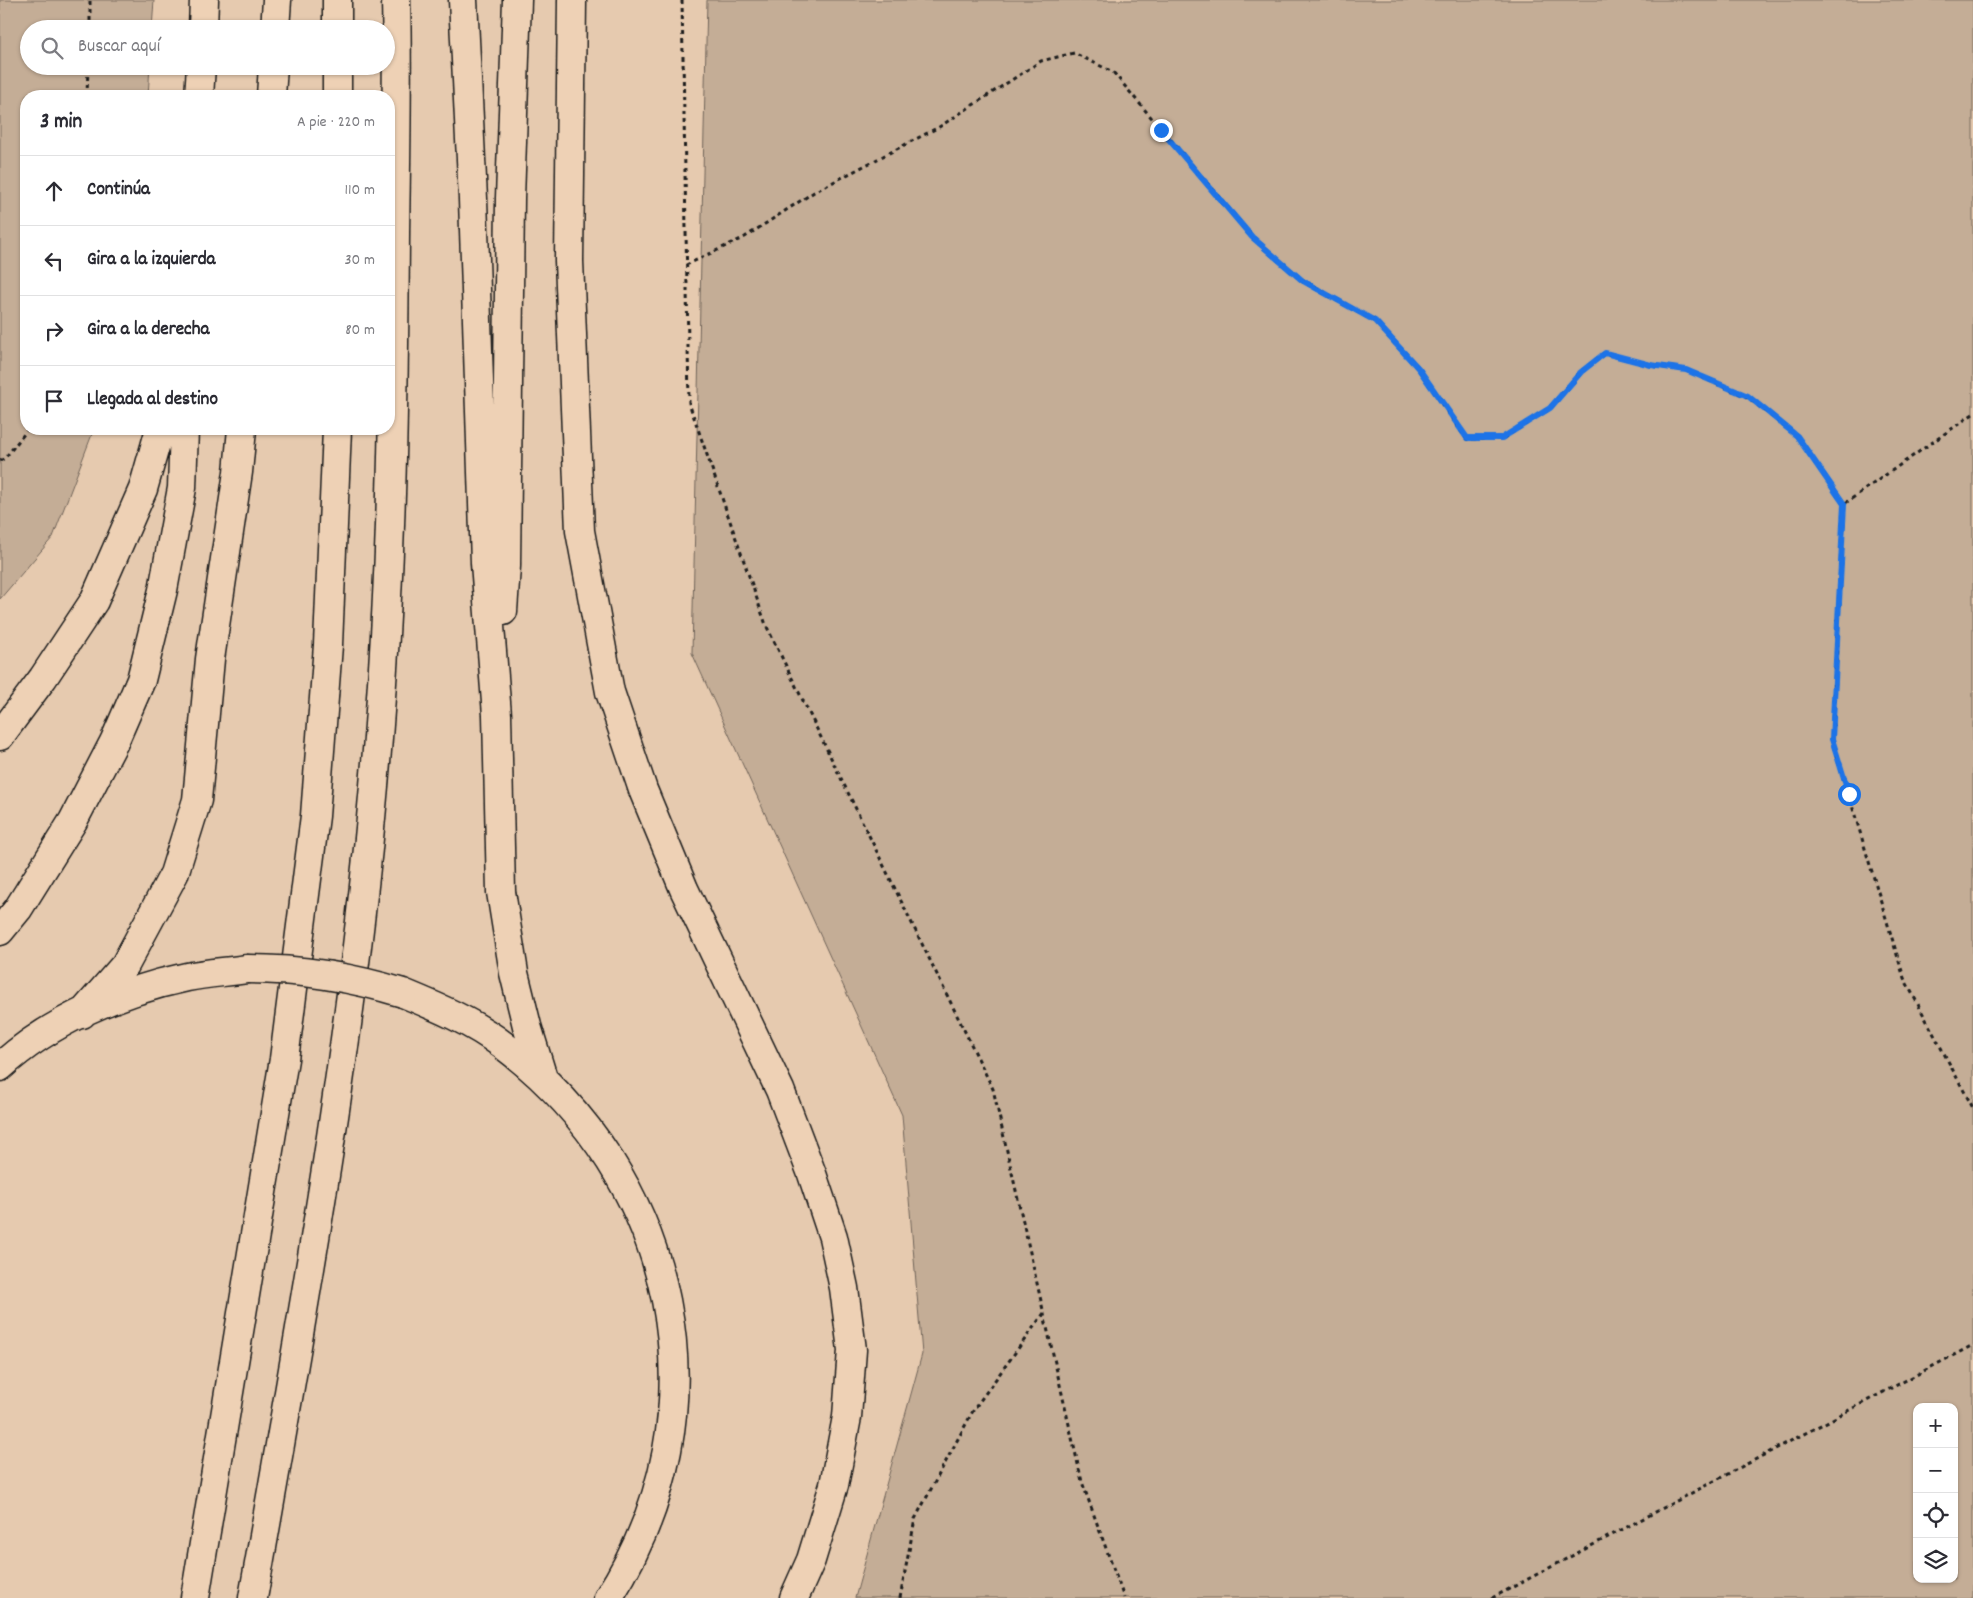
<!DOCTYPE html>
<html lang="es">
<head>
<meta charset="utf-8">
<style>
	:root { --surface:#fff; --page:#f2f2f3; --text:#2b2b33; --muted:#7c7c81; --line:#e1e1e2 }
	body { margin:0; font-family:Dekko,sans-serif; background:var(--page); color:var(--text) }
	.controls { position:absolute; right:15px; bottom:15px; display:grid; overflow:hidden; border-radius:10px; box-shadow:0 1px 4px #0004 }
	.controls button { width:45px; height:45px; display:grid; place-items:center; padding:0; border:0; border-bottom:1px solid var(--line); background:var(--surface); color:var(--text); font:25px sans-serif }
	.stop { position:absolute; width:15px; height:15px; margin:-11px; border:4px solid #1a73e8; border-radius:50%; background:#fff }
	.stop.end { background:#1a73e8; border-color:#fff; box-shadow:0 1px 5px #0008 }
	.list { margin:0; padding:0; list-style:none }
	h2 { display:flex; justify-content:space-between; align-items:center; height:65px; margin:0; padding:0 20px; font-size:21px }
	h2 small { font-size:16px; font-weight:400; color:var(--muted) }
	.list li { display:grid; grid-template-columns:32px 1fr auto; gap:15px; align-items:center; box-sizing:border-box; height:70px; padding:0 20px; border-top:1px solid var(--line) }
	.list b { display:block; font-size:19px; white-space:nowrap }
	.list em { font-size:16px; font-style:normal; color:var(--muted) }
	.icon { flex:none; width:28px; height:28px; fill:none; stroke:currentColor; stroke-width:2; stroke-linecap:round; stroke-linejoin:round }
	.map { position:relative; flex:none; width:1973px; height:1598px; overflow:hidden }
	.search { position:absolute; background:var(--surface); box-shadow:0 1px 4px #0004; left:20px; top:20px; width:375px; height:55px; display:flex; align-items:center; gap:12px; box-sizing:border-box; padding:0 18px; border-radius:28px; color:var(--muted); font-size:19px }
	.panel { position:absolute; background:var(--surface); box-shadow:0 1px 4px #0004; left:20px; top:90px; width:375px; height:345px; border-radius:20px }
	.map>svg:first-child { display:block }
	.green { fill:#c4ad96; stroke:#706459; fill-rule:evenodd }
	.lines { fill:none; stroke-linecap:round; stroke-linejoin:round }
	.highway-casing { stroke:#1c1c1c; stroke-width:31 }
	.path { stroke:#1c1c1c; stroke-width:3; stroke-dasharray:4 4; stroke-linecap:butt }
	.highway { stroke:#eed1b5; stroke-width:28 }
	.highway-bridge-casing { stroke:#1c1c1c; stroke-width:31; stroke-linecap:butt }
	.highway-bridge { stroke:#eed1b5; stroke-width:28 }
	.route { stroke:#1a73e8; stroke-width:6 }
</style>
</head>
<body>
<div class="map">
<svg width="1973" height="1598" viewBox="0 0 1973 1598">
	<rect width="100%" height="100%" fill="#e6caaf"/>
	<filter id="ink" filterUnits="userSpaceOnUse"><feTurbulence type="fractalNoise" baseFrequency=".02" numOctaves="2"/><feDisplacementMap in="SourceGraphic" scale="10" xChannelSelector="R" yChannelSelector="G"/><feConvolveMatrix kernelMatrix="1 2 1 2 8 2 1 2 1" color-interpolation-filters="sRGB"/></filter>
	<g filter="url(#ink)">
		<path class="green" d="M0,0H154L152,29H29V66H150L148,96H26V429H94L53,537L0,599Z
			M707,0H1973V1598H855L922,1354L902,1115L692,653ZM1917,1407H1954V1579H1917Z"/>
		<g class="lines">
			<defs>
				<path id="highway" d="M463,0L473,199L485,563L497,715L501,892L514,973L527,1026L543,1078
					M572,0L569,261L580,531L610,692L643,790L684,889L780,1090L812,1174L833,1237L844,1288L852,1350L847,1417L834,1485L811,1560L794,1598
					M203,29L204,0
					M275,29L277,0
					M337,29V0
					M199,96L201,66
					M271,96L273,66
					M337,96V66
					M503,611L506,566L510,198L517,0
					M0,736L43,678L94,601L143,489L160,429
					M0,931L18,909L73,821L114,742L141,680L163,590L182,488L184,429
					M403,993C437,1007 473,1022 503,1045C678,1177 728,1411 608,1598
					M82,1014L125,965L174,874L197,800L210,659L238,472L242,429
					M0,1067C50,1021 120,991 187,977C207,973 227,972 247,969
					M195,1598L284,1059L315,816L328,645L337,429
					M253,1598C305,1304 359,1008 380,711C392,552 394,393 395,234C396,156 398,78 396,0"/>
			</defs>
			<use href="#highway" class="highway-casing"/>
			<path class="path" d="M682,0L689,403L766,625L993,1089L1082,1482L1124,1598
				M90,29V0
				M87,96L88,66
				M686,265L745,237L814,192L939,127L1041,61L1074,53L1113,72L1252,237L1303,281L1375,321L1419,369L1467,439L1503,438L1550,408L1581,372L1605,353L1651,365L1686,370L1748,397L1797,436L1844,504
				M1973,414L1844,504L1832,739L1904,978L1973,1108
				M0,461L5,458L28,429
				M900,1598L915,1519L974,1409L1044,1313
				M1492,1598L1973,1345"/>
			<use href="#highway" class="highway"/>
			<defs>
				<path id="highway-bridge" d="M247,969C301,969 352,977 403,993"/>
			</defs>
			<use href="#highway-bridge" class="highway-bridge-casing"/>
			<use href="#highway-bridge" class="highway-bridge"/>
		</g>
	</g>
	<g class="lines" filter="url(#ink)">
		<path class="route" d="M1161,130L1252,237L1303,281L1375,321L1419,369L1467,438H1502L1550,408L1581,372L1605,353L1651,365L1686,370L1748,396L1797,436L1844,504L1832,739L1849,794"/>
	</g>
</svg>
<div class="controls">
<button>+</button>
<button>−</button>
<button><svg class="icon" aria-label="locate" viewBox="0 0 24 24"><circle cx="12" cy="12" r="6"/><path d="M12 2v4M12 18v4M2 12h4M18 12h4"/></svg></button>
<button><svg class="icon" aria-label="layers" viewBox="0 0 24 24"><path d="M12 4l9 5-9 5-9-5zM3 14l9 5 9-5"/></svg></button>
</div>
<div class="stop" style="left:1849px;top:794px"></div>
<div class="stop end" style="left:1161px;top:130px"></div>
<div class="search"><svg class="icon" aria-label="search" viewBox="0 0 24 24"><circle cx="10" cy="10" r="6"/><path d="M15 15l6 6"/></svg>Buscar aquí</div>
<section class="panel">
<h2>3 min<small>A pie · 220 m</small></h2>
<ul class="list">
<li><svg class="icon" aria-label="ahead" viewBox="0 0 24 24"><path d="M12 20V5M6 11l6-6 6 6"/></svg><div><b>Continúa</b></div><em>110 m</em></li>
<li><svg class="icon" aria-label="left" viewBox="0 0 24 24"><path d="M17 20v-9H6M10 6l-5 5 5 5"/></svg><div><b>Gira a la izquierda</b></div><em>30 m</em></li>
<li><svg class="icon" aria-label="right" viewBox="0 0 24 24"><path d="M7 20v-9h11M14 6l5 5-5 5"/></svg><div><b>Gira a la derecha</b></div><em>80 m</em></li>
<li><svg class="icon" aria-label="arrive" viewBox="0 0 24 24"><path d="M6 21V4h12l-3 4 3 4H6"/></svg><div><b>Llegada al destino</b></div></li>
</ul>
</section>
</div>
</body>
</html>
